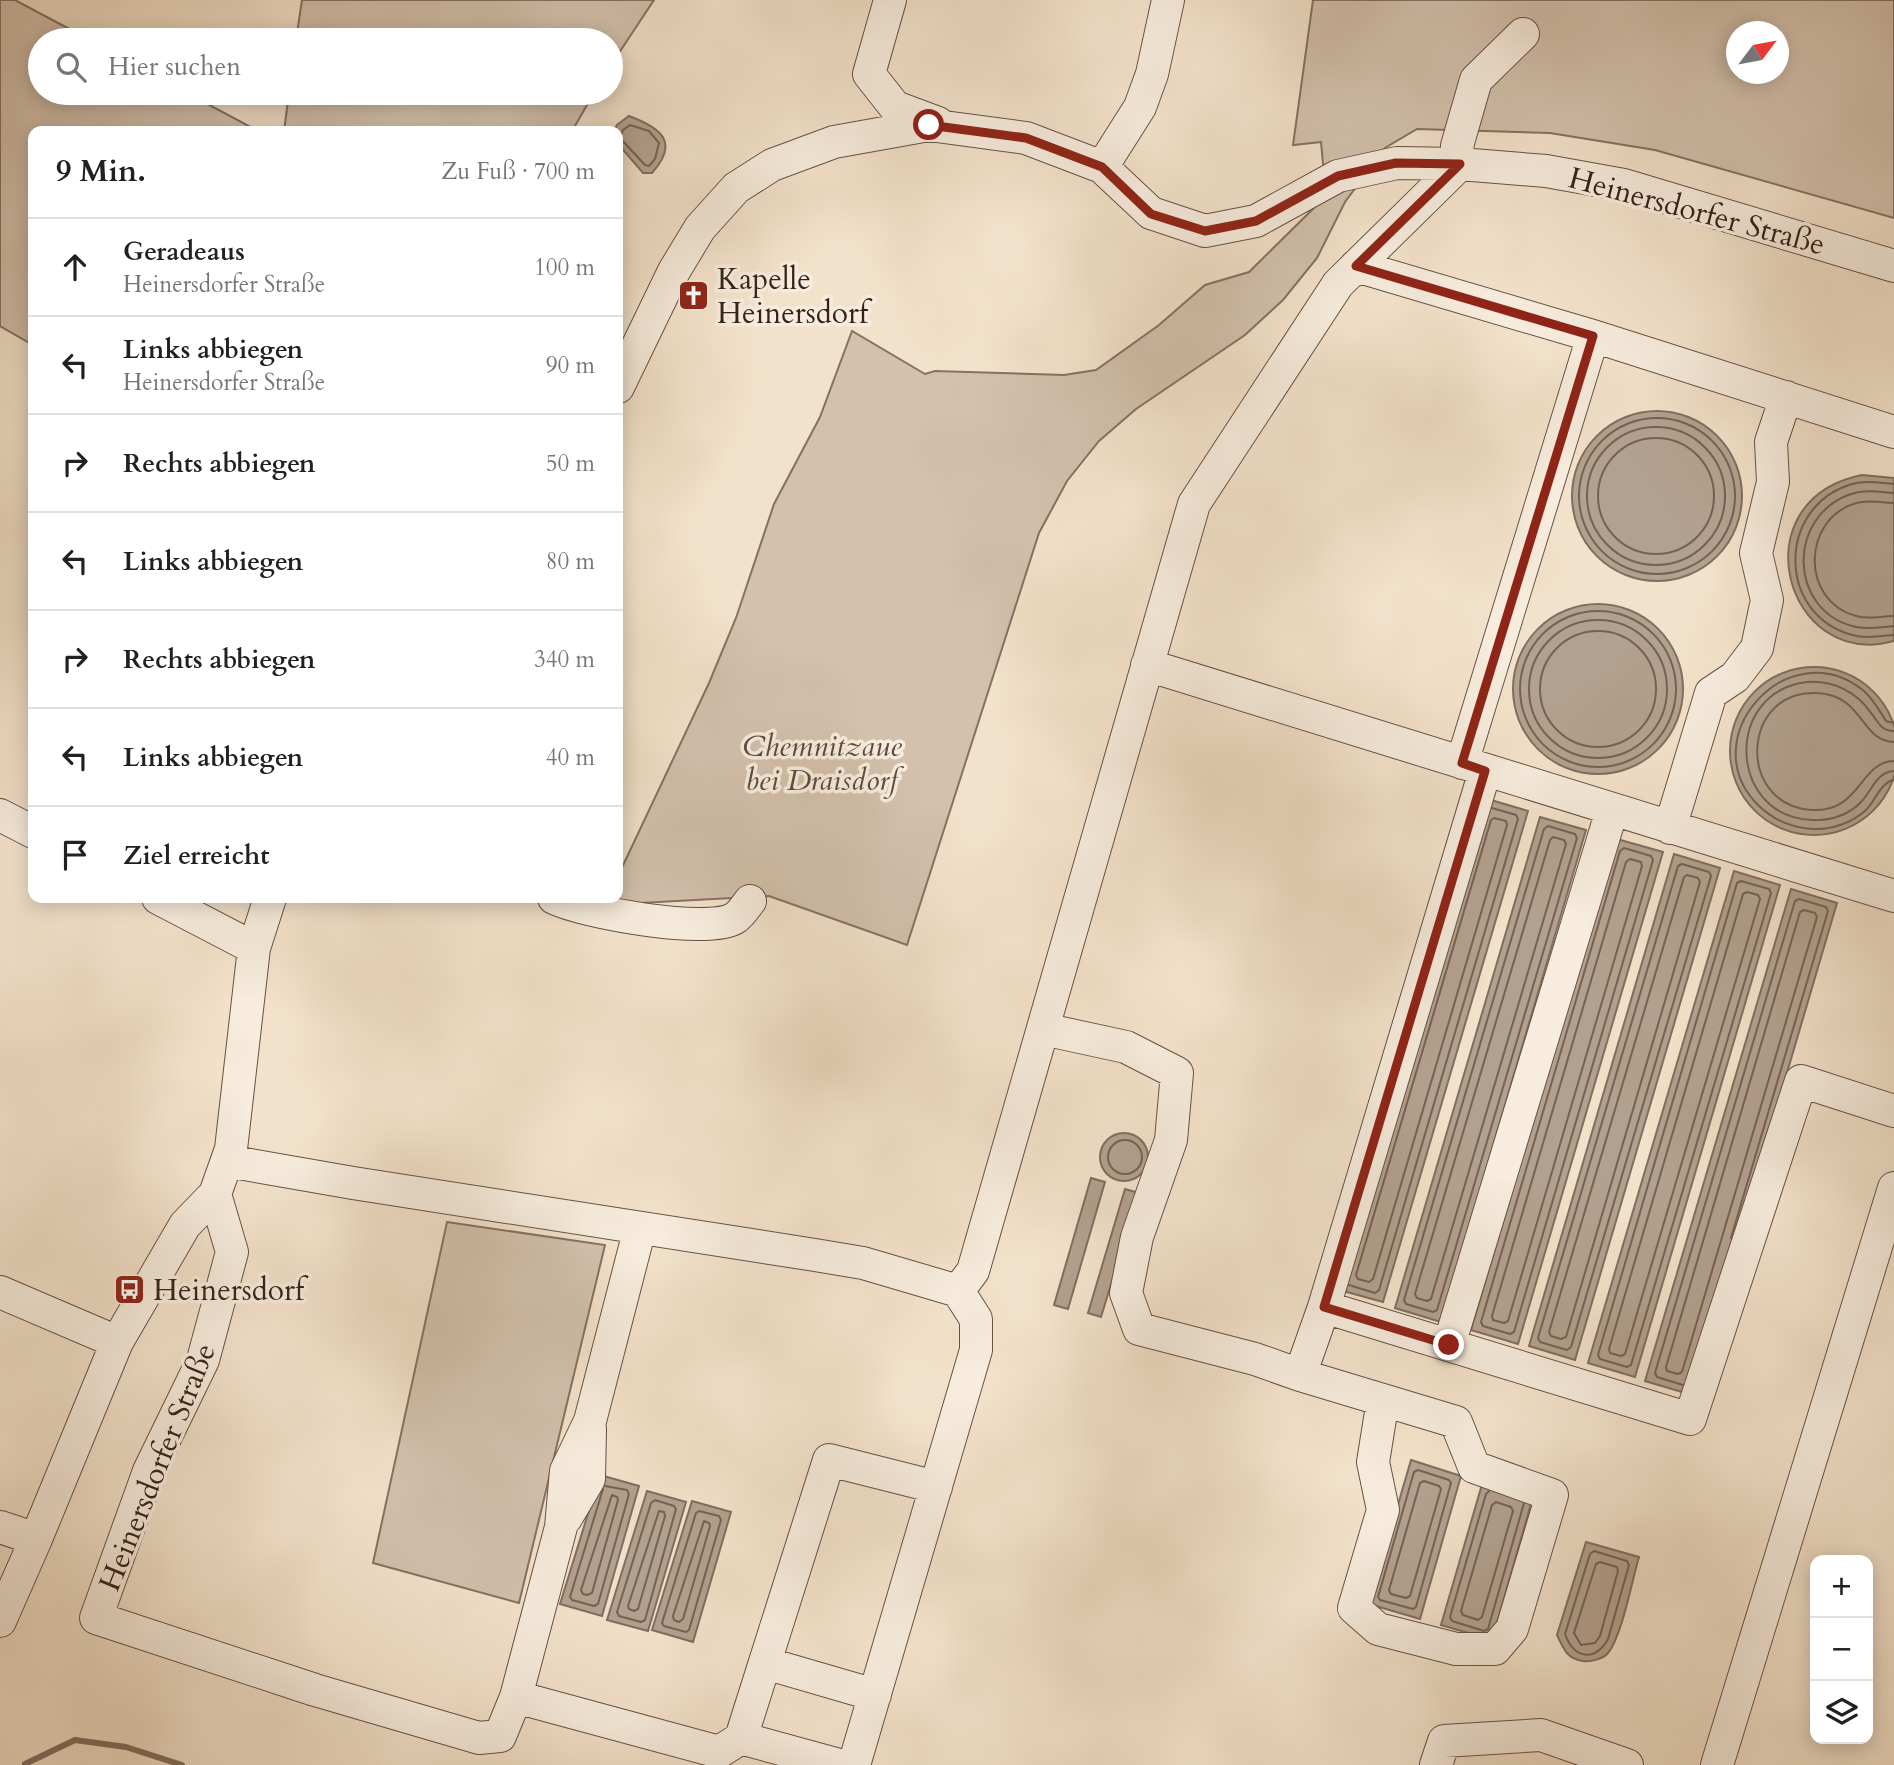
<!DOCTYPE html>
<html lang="de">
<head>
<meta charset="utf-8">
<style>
	:root { --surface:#fff; --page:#f2f2f2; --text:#202124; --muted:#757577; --line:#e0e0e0 }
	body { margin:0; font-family:Cardo,serif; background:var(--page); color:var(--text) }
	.controls { position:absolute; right:21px; bottom:21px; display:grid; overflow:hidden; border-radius:14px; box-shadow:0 4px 18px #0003 }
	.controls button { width:63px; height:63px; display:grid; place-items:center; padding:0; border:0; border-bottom:2px solid var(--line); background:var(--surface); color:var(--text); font:35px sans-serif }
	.compass { position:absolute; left:1726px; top:21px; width:63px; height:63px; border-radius:50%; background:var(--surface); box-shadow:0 4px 18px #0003; rotate:58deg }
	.stop { position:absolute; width:21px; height:21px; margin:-16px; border:5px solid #8f2418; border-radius:50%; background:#fff }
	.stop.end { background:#8f2418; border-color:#fff; box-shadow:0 2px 7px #0008 }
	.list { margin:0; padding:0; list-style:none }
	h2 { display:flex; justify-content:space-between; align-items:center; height:91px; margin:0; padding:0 28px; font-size:30px }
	h2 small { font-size:23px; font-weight:400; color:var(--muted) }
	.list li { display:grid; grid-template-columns:46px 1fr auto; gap:21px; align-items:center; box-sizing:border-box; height:98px; padding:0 28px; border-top:2px solid var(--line) }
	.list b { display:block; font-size:26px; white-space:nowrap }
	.list p { margin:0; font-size:23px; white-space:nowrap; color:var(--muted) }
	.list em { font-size:23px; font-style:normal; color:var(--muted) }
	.icon { flex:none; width:38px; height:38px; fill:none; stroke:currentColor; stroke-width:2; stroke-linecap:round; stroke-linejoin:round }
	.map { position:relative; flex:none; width:1894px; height:1765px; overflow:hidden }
	.search { position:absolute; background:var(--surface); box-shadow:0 4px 18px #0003; left:28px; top:28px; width:595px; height:77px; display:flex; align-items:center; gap:18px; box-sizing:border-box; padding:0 24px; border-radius:38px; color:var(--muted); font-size:26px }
	.panel { position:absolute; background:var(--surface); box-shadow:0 4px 18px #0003; left:28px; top:126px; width:595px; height:777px; border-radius:14px }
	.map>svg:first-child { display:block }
	.green { fill:#d3c1ad; stroke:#847264; stroke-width:2; fill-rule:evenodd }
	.water { fill:#b3a18f; stroke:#816e60; stroke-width:2 }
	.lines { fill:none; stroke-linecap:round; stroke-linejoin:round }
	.shore { stroke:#746254; stroke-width:2 }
	.stream { stroke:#816e60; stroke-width:6 }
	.minor-casing { stroke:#655246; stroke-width:34 }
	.minor { stroke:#f7ecdd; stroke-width:32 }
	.route { stroke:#8f2418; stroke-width:9 }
	.labels { text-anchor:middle; stroke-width:7; stroke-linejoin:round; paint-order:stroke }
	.street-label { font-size:30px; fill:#36221a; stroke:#f7ecdd }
	.poi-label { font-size:30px; fill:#36221a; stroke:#f7ecdd; text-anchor:start }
	.park-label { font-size:30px; font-style:italic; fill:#5d4a3f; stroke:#f7ecdd }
</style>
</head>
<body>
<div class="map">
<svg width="1894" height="1765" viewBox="0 0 1894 1765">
	<rect width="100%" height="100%" fill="#f3e2cb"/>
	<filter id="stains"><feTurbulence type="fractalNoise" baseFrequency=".00286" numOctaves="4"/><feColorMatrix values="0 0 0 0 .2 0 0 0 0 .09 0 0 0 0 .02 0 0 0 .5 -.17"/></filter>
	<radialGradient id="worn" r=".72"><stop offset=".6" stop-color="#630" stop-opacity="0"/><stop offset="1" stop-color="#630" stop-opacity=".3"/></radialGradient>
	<path class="green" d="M0,0H15L90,40H40V93H187L258,131H33V345L0,326Z
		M302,0H654L611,65V40H296Z
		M1313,0H1894V218L1655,150L1550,133L1417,129L1385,148L1345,202L1317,258L1283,300L1245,335L1136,409L1099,441L1067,481L1039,533L907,945L769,896L604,905L608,898H618V876L709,683L736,618L774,504L820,417L852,331L925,374L935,371L1064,375L1096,370L1159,325L1205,285L1249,272L1326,196L1321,142L1293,145ZM1736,32H1778V74H1736Z
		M289,93H594L572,131H284Z
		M447,1222L605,1245L519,1603L373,1563Z"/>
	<path class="water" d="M629,116C661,128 680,142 652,173H643L618,144V131H614L617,125Z
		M1572 496a85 85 0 1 1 170 0a85 85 0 1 1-170 0Z
		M1862,475L1894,478V641C1785,671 1738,500 1862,475Z
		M1513 689a85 85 0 1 1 170 0a85 85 0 1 1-170 0Z
		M1730 751a84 84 0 1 1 168 0a84 84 0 1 1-168 0Z
		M1481,797L1528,811L1383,1302L1336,1289Z
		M1540,817L1586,830L1441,1322L1395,1308Z
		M1617,839L1663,852L1518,1344L1471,1330Z
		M1674,854L1720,868L1575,1360L1529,1346Z
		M1734,871L1780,885L1635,1377L1588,1363Z
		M1791,889L1837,903L1692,1395L1645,1381Z
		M1100 1157a24 24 0 1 1 48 0a24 24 0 1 1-48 0Z
		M1091,1178L1105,1182L1068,1309L1054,1305Z
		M1125,1189L1139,1193L1101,1317L1088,1313Z
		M1411,1460L1461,1476L1420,1619L1369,1604Z
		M600,1475L639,1486L602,1616L560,1604Z
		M1483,1481L1533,1497L1492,1640L1441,1625Z
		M647,1491L686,1502L648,1631L607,1620Z
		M692,1501L731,1512L693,1642L652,1630Z
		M1586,1542L1639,1557C1632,1580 1622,1636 1608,1653C1603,1659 1591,1662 1583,1661C1567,1659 1563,1648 1557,1635Z"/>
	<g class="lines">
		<path class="shore" d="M630,125L649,131L659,143L655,159L649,166L645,165L620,138L623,130Z
			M1579 496a78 78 0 1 1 156 0a78 78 0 1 1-156 0Z
			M1587 496a69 69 0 1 1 138 0a69 69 0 1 1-138 0Z
			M1598 496a58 58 0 1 1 116 0a58 58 0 1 1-116 0Z
			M1894,484C1879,483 1866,480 1852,484C1777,506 1776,614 1852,635C1866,639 1880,636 1894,635
			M1894,493C1879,492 1866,489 1851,494C1786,516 1788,612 1856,627C1869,630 1881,627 1894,626
			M1894,503C1881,503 1869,499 1856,503C1802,519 1800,601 1856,616C1870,620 1881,616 1894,616
			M1520 689a78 78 0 1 1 156 0a78 78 0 1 1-156 0Z
			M1529 689a69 69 0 1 1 138 0a69 69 0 1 1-138 0Z
			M1540 689a58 58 0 1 1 116 0a58 58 0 1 1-116 0Z
			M1894,723L1886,721C1879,710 1873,699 1864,691C1789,629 1690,739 1759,806C1774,820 1791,828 1812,829C1831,830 1852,823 1866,810C1875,801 1882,781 1894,780
			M1894,731C1880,731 1879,722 1871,713C1857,692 1833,680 1807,682C1723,692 1728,817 1812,820C1830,821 1849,815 1861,802C1872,791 1876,772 1894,771
			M1894,742C1860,741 1864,695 1817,693C1742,689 1735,804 1811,810C1861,813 1859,762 1894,761
			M1494,818L1506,821L1507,825L1373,1279L1369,1282L1358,1279L1356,1275L1491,820Z
			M1548,826L1575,834L1577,838L1437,1310L1433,1312L1406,1304L1404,1300L1544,829Z
			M1553,837L1564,840L1566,844L1431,1299L1427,1301L1417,1298L1415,1294L1550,840Z
			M1624,848L1651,856L1653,860L1514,1332L1510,1334L1483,1326L1481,1322L1620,851Z
			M1630,859L1641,862L1642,866L1508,1321L1504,1323L1493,1320L1492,1316L1626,862Z
			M1682,864L1709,872L1711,876L1571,1347L1567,1350L1540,1342L1538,1338L1678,866Z
			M1687,875L1698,878L1700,882L1566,1337L1561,1339L1551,1336L1549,1332L1684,877Z
			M1741,881L1769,889L1771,893L1631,1365L1627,1367L1600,1359L1598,1355L1737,883Z
			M1747,892L1758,895L1760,899L1625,1354L1621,1356L1610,1353L1609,1349L1743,894Z
			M1804,910L1815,913L1817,917L1682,1372L1678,1374L1667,1371L1666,1367L1800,912Z
			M1108 1157a17 17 0 1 1 34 0a17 17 0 1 1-34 0Z
			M1349,1285L1375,1293L1379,1290L1518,819L1516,815L1492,808
			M1683,1385L1657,1377L1655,1373L1795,901L1799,899L1826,907L1828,911L1731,1238
			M1418,1470L1449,1480L1451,1483L1416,1607L1413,1609L1380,1600L1378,1597L1414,1472Z
			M1424,1481L1439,1486L1441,1489L1410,1596L1406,1598L1391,1594L1389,1590L1420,1483Z
			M603,1489L570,1597L572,1600L594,1606L598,1604L629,1494L627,1490L605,1486
			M1489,1491L1486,1494L1450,1617L1452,1621L1484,1631L1488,1629L1524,1503
			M612,1495L617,1497L618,1500L592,1593L587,1595L583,1594L581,1590Z
			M655,1500L674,1506L676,1509L645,1620L641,1622L619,1616L617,1612L651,1503Z
			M1496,1502L1511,1507L1513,1511L1482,1617L1478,1620L1463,1615L1461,1611L1492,1505Z
			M659,1511L664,1512L665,1516L638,1609L634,1611L629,1609L628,1606Z
			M699,1511L719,1516L721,1520L689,1630L686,1632L664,1626L662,1623L696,1513Z
			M704,1521L709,1523L710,1526L683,1619L679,1622L674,1620L673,1616Z
			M1594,1551L1627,1561L1629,1565L1608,1639C1595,1662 1574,1659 1565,1634L1590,1554Z
			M1600,1562L1617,1567L1618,1571L1600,1636L1595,1643L1581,1645L1574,1633L1596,1564Z"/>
		<path class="stream" d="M25,1764L75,1740L126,1747L182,1765"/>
		<defs>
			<path id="minor" d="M890,0L869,74L895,107L938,123
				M1460,164L1457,146L1476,80L1523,34
				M1102,167L1140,107L1152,74L1168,0
				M1356,266L1593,336L1894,432
				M618,387L674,271L700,228L736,188L772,165L834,142L929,125L1026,138L1102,167L1151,213L1205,231L1256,221L1338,176L1397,163L1460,164L1546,171L1624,185L1894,266
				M1147,665L1894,896
				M1462,763L1593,336
				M0,815L33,832
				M1670,828L1711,693L1735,677L1757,648L1767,600L1756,553L1773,482L1771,442L1786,397
				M158,898L254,948
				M554,898C582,912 708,935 735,918C741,914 746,906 750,901
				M1043,1029L1126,1047L1177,1073L1171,1140L1137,1237L1126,1293L1139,1329L1255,1359L1300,1375L1456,1422L1474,1467L1552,1495L1512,1629L1495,1649H1456L1378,1629L1354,1608L1383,1510L1373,1462L1383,1400
				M227,1161L353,1183L815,1255L863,1263L958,1291L973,1271L1194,504L1338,284L1460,164
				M215,1194L232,1252L203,1360L149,1471L96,1618L315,1690L479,1738L500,1736L516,1697L719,1752L741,1738L839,1765
				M0,1292L117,1342
				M1324,1307L1485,771
				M1449,1345L1612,810
				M1300,1375L1324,1307L1690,1419L1801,1081L1894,1111
				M566,1518L589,1479L590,1429
				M0,1527L36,1539
				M0,1621L36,1539L117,1342L185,1225L215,1194L231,1149L254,948L270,898
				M765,1663L875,1695
				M516,1697L561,1527L566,1471L590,1421L640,1228
				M741,1738L829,1460L936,1487
				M854,1765L976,1350V1319L958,1291
				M1436,1765L1444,1741L1541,1735L1627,1765
				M1717,1765L1894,1188"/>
		</defs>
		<use href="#minor" class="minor-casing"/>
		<use href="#minor" class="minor"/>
	</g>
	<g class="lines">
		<path class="route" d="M929,125L1026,138L1102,167L1151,214L1205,231L1256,221L1338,176L1396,163L1460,164L1356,266L1593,336L1462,763L1485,771L1324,1307L1449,1345"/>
	</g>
	<defs>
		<symbol id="church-square" viewBox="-11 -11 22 22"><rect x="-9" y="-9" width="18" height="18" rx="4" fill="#8f2418" stroke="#f7ecdd"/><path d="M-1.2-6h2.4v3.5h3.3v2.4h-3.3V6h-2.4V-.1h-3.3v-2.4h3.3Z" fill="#fff"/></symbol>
		<symbol id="bus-square" viewBox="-11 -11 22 22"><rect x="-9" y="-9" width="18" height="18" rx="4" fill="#8f2418" stroke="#f7ecdd"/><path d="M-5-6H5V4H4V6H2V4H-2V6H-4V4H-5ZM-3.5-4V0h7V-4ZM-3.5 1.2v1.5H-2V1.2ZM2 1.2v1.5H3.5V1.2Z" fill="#fff"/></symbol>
	</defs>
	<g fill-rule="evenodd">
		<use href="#church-square" x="676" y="278" width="35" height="35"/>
		<use href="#bus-square" x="112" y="1272" width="35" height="35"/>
	</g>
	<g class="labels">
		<g class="street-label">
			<text transform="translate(1697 211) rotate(15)" y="10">Heinersdorfer Straße</text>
			<text transform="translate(157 1467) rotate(-68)" y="10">Heinersdorfer Straße</text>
		</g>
		<g class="poi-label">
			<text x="717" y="289">Kapelle<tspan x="717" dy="34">Heinersdorf</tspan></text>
			<text x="153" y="1300">Heinersdorf</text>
		</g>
		<g class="park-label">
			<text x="822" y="756">Chemnitzaue<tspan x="822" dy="34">bei Draisdorf</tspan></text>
		</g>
	</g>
	<rect width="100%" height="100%" filter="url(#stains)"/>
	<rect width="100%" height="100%" fill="url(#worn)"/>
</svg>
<div class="controls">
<button>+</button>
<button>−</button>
<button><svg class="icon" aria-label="layers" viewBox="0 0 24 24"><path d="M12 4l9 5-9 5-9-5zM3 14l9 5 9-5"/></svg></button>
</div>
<svg class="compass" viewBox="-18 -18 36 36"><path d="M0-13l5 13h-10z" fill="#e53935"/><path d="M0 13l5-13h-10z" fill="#757577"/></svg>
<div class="stop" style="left:929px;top:125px"></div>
<div class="stop end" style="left:1449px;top:1345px"></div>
<div class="search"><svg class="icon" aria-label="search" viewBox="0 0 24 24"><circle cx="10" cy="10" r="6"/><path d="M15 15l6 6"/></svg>Hier suchen</div>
<section class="panel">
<h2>9 Min.<small>Zu Fuß · 700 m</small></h2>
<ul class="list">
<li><svg class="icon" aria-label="ahead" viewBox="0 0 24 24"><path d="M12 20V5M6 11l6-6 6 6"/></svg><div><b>Geradeaus</b><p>Heinersdorfer Straße</p></div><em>100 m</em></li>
<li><svg class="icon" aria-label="left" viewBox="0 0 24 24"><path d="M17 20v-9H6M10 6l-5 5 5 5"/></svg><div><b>Links abbiegen</b><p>Heinersdorfer Straße</p></div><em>90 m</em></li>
<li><svg class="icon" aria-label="right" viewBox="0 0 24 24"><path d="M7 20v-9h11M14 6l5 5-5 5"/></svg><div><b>Rechts abbiegen</b></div><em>50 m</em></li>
<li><svg class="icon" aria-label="left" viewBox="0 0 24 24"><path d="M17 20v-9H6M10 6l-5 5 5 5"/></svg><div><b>Links abbiegen</b></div><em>80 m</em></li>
<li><svg class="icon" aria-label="right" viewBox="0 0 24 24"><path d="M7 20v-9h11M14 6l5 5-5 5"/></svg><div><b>Rechts abbiegen</b></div><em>340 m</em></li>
<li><svg class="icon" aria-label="left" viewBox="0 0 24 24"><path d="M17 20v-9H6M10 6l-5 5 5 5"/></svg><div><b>Links abbiegen</b></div><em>40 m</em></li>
<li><svg class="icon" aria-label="arrive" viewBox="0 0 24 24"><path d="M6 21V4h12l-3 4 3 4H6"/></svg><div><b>Ziel erreicht</b></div></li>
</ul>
</section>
</div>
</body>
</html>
